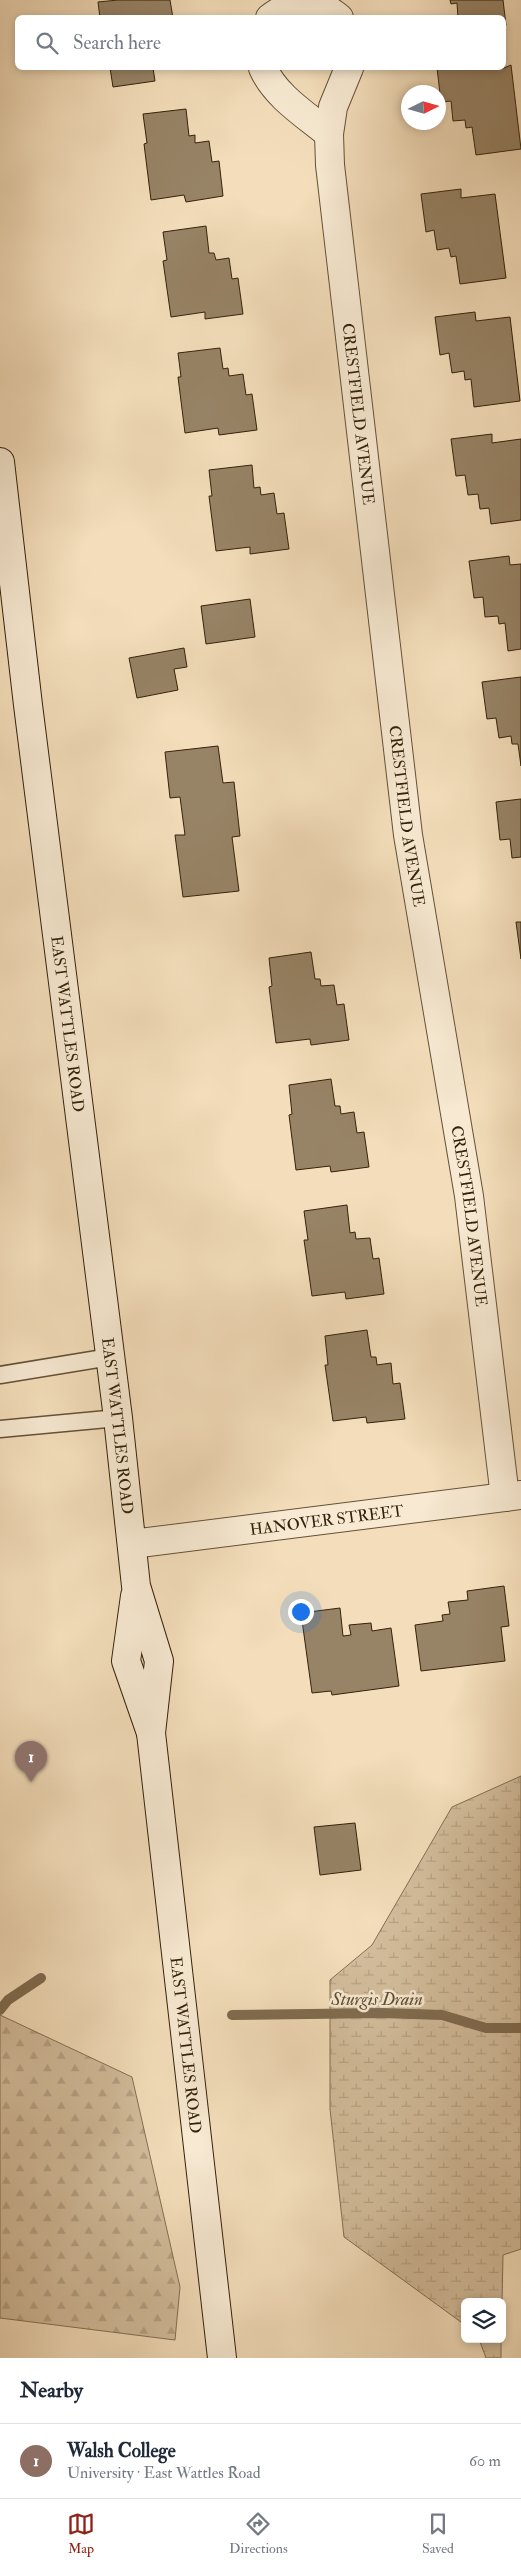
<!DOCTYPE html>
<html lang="en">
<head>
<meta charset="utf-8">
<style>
	:root { --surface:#fff; --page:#f6f6f7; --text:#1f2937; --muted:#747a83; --line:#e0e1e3; --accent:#8f2418 }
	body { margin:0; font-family:"IM FELL Double Pica",serif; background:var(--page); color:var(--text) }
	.controls { position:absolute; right:15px; bottom:15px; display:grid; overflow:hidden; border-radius:8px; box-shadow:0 2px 8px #0003 }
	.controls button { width:45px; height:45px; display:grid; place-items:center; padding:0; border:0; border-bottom:1px solid var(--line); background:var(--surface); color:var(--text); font:25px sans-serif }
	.compass { position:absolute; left:401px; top:85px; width:45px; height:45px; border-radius:50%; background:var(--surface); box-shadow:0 2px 8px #0003; rotate:85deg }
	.you { position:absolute; left:300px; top:1611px; width:18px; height:18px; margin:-12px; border:4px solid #fff; border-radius:50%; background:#1a73e8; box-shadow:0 0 0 8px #1a73e833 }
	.badge { display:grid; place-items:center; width:32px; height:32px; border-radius:50%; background:var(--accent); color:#fff; font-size:16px; font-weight:700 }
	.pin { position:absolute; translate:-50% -41px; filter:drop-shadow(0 1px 2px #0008) }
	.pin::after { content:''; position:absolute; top:26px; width:18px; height:15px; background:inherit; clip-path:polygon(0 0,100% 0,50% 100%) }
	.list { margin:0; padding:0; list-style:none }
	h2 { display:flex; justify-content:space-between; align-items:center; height:65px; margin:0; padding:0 20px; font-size:21px }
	h2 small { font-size:16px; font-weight:400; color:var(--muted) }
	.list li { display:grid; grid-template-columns:32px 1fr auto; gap:15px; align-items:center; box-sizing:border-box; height:75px; padding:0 20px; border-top:1px solid var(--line) }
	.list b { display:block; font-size:19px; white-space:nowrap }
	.list p { margin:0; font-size:16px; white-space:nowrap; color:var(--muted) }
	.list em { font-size:16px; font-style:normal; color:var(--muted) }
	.icon { flex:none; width:28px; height:28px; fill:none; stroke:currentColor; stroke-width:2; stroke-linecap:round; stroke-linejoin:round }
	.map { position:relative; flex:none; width:521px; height:2358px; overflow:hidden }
	.search { position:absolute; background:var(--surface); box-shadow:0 2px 8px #0003; left:15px; right:15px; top:15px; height:55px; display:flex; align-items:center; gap:12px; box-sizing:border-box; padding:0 18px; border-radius:8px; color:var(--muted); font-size:19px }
	.sheet { height:140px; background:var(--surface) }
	nav { display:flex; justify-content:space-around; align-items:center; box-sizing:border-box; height:70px; border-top:1px solid var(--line); background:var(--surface); font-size:14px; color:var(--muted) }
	nav a { display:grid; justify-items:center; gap:2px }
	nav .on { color:var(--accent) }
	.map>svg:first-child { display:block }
	.forest { fill:url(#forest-firs); stroke:#847053 }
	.wetland { fill:url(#wetland-marsh); stroke:#847053 }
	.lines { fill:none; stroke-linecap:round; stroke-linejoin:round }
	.stream { stroke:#806c50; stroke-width:10 }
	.building { fill:#978366; stroke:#34220a }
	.lane-casing { stroke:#645136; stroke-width:19 }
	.street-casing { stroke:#645136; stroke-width:30 }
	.secondary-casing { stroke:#34220a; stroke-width:30 }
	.lane { stroke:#f7e9d2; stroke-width:16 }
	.street { stroke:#f7e9d2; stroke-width:28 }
	.secondary { stroke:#f7e9d2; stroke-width:28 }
	.labels { text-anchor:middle; stroke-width:5; stroke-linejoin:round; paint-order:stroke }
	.street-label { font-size:16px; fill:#34220a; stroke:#f7e9d2 }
	.water-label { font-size:18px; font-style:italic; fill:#604d33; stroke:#f7e9d2 }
</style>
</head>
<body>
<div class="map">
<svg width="521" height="2358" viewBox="0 0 521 2358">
	<defs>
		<pattern id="forest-firs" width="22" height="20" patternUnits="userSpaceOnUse" patternTransform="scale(1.25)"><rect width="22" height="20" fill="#d3bd9c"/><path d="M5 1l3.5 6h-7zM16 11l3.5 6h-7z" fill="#b6a285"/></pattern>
		<pattern id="wetland-marsh" width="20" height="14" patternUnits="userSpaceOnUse" patternTransform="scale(1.25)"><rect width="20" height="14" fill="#d3bd9c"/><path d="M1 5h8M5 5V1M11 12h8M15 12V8" fill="none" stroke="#b6a285"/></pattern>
	</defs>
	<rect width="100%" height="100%" fill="#f3ddba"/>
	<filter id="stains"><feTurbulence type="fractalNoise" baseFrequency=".004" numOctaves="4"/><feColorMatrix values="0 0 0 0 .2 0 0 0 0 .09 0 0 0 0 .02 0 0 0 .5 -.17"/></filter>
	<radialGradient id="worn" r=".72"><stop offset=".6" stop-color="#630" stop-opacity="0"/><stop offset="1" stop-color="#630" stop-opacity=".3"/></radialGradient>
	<path class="forest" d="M0,2015L132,2077L180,2287L175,2340L0,2318Z"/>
	<path class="wetland" d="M521,1776V2249L503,2255L502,2302H465V2325L344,2237L330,2109V1980L372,1945L452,1807Z
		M479,2339H501V2358H486Z"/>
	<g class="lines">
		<path class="stream" d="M0,2010L8,2000L41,1978
			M232,2015L382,2013L442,2015L486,2028H521"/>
	</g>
	<path class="building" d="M118,0H170L173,18H100L98,2Z
		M450,0H503L506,25H504V18H458L457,3L451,4Z
		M511,65L521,149L476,155L472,127L466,128L465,120L453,121L451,101L441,102L437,68L478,69L504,68Z
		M110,68H153L155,81L113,87Z
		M186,109L189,136L195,135V143L209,141L212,162L219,161L223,196L186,202L184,195L151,200L144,144L147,143L143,114Z
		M461,189V198L495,194L506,278L460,284L456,256L451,257L449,248L437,250L434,230L426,232L421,194Z
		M206,226L209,253H214L216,260L229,258L232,279L238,278L243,314L205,319V312L171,317L163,261L167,260L163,232Z
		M475,312L476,321L510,317L520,401L474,407L471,379L465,380L464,371L452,373L449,353L440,355L435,317Z
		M220,348L223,369L228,368L229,376L243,374L246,395L252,394L257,430L219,435L218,428L185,433L178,377H181L178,353Z
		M492,434V443L521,439V520L491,524L489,508L480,509L478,494L468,495L465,475L456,476L451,439Z
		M252,465L254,488L260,487L261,495L274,493L277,514L284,513L289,549L250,554V547L216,551L209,496H212L209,470Z
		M509,556L510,565L521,564V649L508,651L505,623L499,624L498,616L485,617L483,597L474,598L469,561Z
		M250,599L255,637L206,644L201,606Z
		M184,648L187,667L174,669L178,690L137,698L129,658Z
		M521,677V766L518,744H512L511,736L499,738L496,718L487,719L482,682Z
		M218,746L223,783L234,782L240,836L232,837L239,891L183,897L175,835H185L180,797L170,798L165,752Z
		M521,799V857L512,858L510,839L500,840L496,802Z
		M516,922H521V959Z
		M311,952L315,979H320L321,986L334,985L337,1005L344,1004L349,1040L311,1045L310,1039L276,1043L269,987L272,986L269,958Z
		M331,1079L335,1106H340L341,1114L354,1112L357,1133L364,1132L369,1167L331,1172L330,1166L296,1170L289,1115L292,1114L289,1085Z
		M347,1205L350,1233L355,1232L356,1239L370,1238L373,1259L379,1258L384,1294L346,1299L345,1292L312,1296L304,1240H308L304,1211Z
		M367,1330L371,1357H376L377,1365L391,1363L393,1384L400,1383L405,1419L367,1423L366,1417L333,1421L325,1365H328L325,1336Z
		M504,1586L509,1626L501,1627L505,1661L421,1671L415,1625L443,1621L442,1615L450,1614L448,1602L468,1600L467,1591Z
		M340,1608L343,1636L351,1635L349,1625L371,1623L372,1631L391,1628L399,1686L332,1695L331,1691L312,1693L301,1613Z
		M355,1823L361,1870L320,1875L314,1827Z"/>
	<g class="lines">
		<defs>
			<path id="lane" d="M0,1375L110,1357
				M0,1429L118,1418"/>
			<g id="street">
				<path d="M270,18C291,1 319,0 339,18"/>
				<path d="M263,68C275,96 306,115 329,134"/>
				<path id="s1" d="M349,68L333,107L329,134L330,165L408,835L469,1196L505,1497"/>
				<path id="s2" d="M132,1544L521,1495"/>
			</g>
			<g id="secondary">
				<path id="s3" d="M0,462L28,705L118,1418L136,1586L159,1661L151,1733"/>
				<path id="s4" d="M135,1596L126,1661L151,1733L222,2358"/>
			</g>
		</defs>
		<use href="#lane" class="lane-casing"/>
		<use href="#street" class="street-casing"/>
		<use href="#secondary" class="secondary-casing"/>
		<use href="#lane" class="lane"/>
		<use href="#street" class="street"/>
		<use href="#secondary" class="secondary"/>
	</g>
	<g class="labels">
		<g class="street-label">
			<text dy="6" stroke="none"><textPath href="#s1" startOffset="351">CRESTFIELD AVENUE</textPath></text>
			<text dy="6" stroke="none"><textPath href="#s1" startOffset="756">CRESTFIELD AVENUE</textPath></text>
			<text dy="6" stroke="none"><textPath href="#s3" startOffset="566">EAST WATTLES ROAD</textPath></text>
			<text dy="6" stroke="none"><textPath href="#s1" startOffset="1161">CRESTFIELD AVENUE</textPath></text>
			<text dy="6" stroke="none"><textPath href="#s3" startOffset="971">EAST WATTLES ROAD</textPath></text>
			<text dy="6" stroke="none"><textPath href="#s2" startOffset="196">HANOVER STREET</textPath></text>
			<text dy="6" stroke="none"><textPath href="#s4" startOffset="456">EAST WATTLES ROAD</textPath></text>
		</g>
		<g class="water-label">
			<text x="377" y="2005">Sturgis Drain</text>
		</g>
	</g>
	<rect width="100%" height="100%" filter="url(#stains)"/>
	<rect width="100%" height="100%" fill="url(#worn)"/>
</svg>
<div class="controls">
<button><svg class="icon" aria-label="layers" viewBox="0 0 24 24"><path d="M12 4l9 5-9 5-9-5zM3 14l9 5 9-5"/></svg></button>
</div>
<svg class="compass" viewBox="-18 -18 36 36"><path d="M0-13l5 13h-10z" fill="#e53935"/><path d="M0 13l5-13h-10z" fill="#747a83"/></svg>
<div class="you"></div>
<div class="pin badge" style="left:31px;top:1782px;background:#8d6e63">1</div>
<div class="search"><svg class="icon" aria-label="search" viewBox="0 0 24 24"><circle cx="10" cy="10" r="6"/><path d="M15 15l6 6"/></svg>Search here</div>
</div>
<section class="sheet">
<h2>Nearby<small></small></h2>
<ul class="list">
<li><span class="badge" style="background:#8d6e63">1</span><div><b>Walsh College</b><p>University · East Wattles Road</p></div><em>60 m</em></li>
</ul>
</section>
<nav>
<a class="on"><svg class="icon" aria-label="map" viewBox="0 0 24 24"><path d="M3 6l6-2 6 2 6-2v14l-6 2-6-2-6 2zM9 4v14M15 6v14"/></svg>Map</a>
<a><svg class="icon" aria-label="directions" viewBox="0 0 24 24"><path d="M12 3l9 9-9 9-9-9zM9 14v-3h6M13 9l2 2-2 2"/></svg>Directions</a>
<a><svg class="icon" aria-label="saved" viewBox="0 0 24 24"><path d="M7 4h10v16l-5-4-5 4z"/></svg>Saved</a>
</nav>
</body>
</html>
